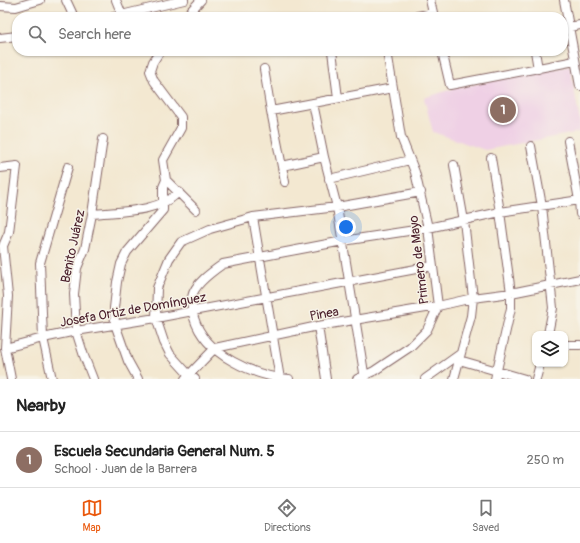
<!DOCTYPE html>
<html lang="en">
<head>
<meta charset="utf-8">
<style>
	:root { --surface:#fff; --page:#f6f6f6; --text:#222; --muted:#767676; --line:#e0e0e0; --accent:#ea580c }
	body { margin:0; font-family:Pangolin,sans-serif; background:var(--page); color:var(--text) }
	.controls { position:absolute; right:12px; bottom:12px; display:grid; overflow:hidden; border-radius:8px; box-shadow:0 1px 3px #0004 }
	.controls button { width:36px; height:36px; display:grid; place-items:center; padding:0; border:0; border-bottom:1px solid var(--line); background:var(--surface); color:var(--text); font:20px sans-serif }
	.you { position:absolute; left:346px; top:227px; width:14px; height:14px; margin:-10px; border:3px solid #fff; border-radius:50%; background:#1a73e8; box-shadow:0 0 0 6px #1a73e833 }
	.badge { display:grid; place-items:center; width:26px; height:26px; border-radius:50%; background:var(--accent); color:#fff; font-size:13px; font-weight:700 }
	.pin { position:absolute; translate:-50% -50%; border:2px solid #fff; box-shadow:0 1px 4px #0006 }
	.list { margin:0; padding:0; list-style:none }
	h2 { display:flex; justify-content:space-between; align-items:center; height:52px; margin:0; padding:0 16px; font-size:17px }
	h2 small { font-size:13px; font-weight:400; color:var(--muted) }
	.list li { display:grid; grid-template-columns:26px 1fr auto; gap:12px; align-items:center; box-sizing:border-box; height:56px; padding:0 16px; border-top:1px solid var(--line) }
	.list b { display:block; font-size:15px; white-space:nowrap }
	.list p { margin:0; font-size:13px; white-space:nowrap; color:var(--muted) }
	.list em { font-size:13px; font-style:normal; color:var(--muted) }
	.icon { flex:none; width:22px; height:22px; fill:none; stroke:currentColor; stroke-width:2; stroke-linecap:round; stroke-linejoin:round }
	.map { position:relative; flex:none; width:580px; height:379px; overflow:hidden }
	.search { position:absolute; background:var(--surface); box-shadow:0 1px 3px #0004; left:12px; right:12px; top:12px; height:44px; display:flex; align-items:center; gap:10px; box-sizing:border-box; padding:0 14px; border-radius:16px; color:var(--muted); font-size:15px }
	.sheet { height:108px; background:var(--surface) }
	nav { display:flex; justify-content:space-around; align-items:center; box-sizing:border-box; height:56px; border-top:1px solid var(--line); background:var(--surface); font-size:11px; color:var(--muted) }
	nav a { display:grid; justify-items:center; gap:2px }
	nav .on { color:var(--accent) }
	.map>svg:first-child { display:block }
	.built { fill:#efd0e5 }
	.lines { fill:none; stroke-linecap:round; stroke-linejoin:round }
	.minor-casing { stroke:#856565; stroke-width:10 }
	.minor { stroke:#fff; stroke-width:8 }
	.labels { text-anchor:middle; stroke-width:3; stroke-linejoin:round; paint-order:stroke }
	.street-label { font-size:13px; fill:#4a1f2b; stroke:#f7f3e8 }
</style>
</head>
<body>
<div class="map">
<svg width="580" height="379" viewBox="0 0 580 379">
	<rect width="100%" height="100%" fill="#f7f3e8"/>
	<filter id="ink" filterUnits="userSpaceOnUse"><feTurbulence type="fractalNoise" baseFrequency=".025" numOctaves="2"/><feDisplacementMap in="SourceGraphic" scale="8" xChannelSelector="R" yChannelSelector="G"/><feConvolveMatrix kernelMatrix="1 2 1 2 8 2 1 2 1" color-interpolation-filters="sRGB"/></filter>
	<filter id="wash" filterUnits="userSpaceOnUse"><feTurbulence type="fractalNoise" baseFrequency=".012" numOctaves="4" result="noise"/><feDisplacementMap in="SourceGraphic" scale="16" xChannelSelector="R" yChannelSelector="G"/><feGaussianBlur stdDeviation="0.9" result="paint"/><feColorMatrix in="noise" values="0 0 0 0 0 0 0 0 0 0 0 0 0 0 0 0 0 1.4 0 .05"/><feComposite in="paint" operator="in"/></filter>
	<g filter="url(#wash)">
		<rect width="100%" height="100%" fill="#f3e8d1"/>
		<path class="built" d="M570,66L580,122V132L485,150L433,132L424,98L455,88Z"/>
	</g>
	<g filter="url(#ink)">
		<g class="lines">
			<defs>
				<path id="minor" d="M66,0L74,17
					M116,0L122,15
					M430,0L434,17
					M564,0L580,86
					M0,6L16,7L40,0
					M113,17L184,0
					M185,17L201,0
					M413,17L433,13
					M569,27L580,25
					M0,38L17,36
					M160,51L153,62L150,71L154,81L181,117V128L163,160L166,180L196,210
					M332,51L338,98
					M442,51L450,85L575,61
					M535,51L538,69
					M264,69L271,111L285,182
					M313,103L324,157L337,207L365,379
					M271,111L393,88
					M568,141L579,200L580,214
					M531,146L542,206L553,308L548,334
					M491,158L500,212L511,293V308L495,379
					M454,165L464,221L473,298L471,316L454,379
					M282,166L324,157
					M0,168L17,166L9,232L3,246L8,296L5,348L11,379
					M329,179L410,160
					M92,214C121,211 157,213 179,192
					M253,217L280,379
					M318,326L326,379
					M565,345H580
					M5,348L43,338L76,331L156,318L432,266
					M459,360L525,379
					M52,379L43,338L40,263L68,167
					M93,379L84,356L76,331L74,294L77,268L85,249L92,214L103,139
					M138,379L128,361L115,324L114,308L117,282L121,264L127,252L163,210V187L166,180
					M185,379L215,348L318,326L438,306L473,298L511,293L580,279
					M195,379L189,375L170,354L164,342L156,318L157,288L169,259L181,242L210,229L253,217L337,207L421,192
					M289,379C254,376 205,355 194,318C193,312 190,303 192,297C194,284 213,271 223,264L343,241L428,228L500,212L580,200
					M357,379L374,371L410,347L427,330L438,306L428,228L415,172L401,137L387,51
					M425,379L460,354
					M536,379L540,364"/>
			</defs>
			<use href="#minor" class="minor-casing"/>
			<use href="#minor" class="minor"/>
		</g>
	</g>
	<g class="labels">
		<g class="street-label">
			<text transform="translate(72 246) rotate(-78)" y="5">Benito Juárez</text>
			<text transform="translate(418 260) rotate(-97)" y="5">Primero de Mayo</text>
			<text transform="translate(133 309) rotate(-10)" y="5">Josefa Ortiz de Domínguez</text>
			<text transform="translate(324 313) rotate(-10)" y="5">Pinea</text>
		</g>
	</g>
</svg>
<div class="controls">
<button><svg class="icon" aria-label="layers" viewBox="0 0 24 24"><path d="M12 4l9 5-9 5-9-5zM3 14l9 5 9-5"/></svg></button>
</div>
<div class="you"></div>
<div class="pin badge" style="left:503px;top:110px;background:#8d6e63">1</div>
<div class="search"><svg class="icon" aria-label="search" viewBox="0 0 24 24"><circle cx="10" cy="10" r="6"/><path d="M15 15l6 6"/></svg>Search here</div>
</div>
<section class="sheet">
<h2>Nearby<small></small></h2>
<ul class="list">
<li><span class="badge" style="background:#8d6e63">1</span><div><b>Escuela Secundaria General Num. 5</b><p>School · Juan de la Barrera</p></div><em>250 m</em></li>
</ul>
</section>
<nav>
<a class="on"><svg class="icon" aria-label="map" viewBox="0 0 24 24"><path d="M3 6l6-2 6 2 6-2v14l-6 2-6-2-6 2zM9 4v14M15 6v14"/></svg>Map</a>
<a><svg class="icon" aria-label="directions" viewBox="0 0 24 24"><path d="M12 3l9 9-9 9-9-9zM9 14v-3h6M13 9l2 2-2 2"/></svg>Directions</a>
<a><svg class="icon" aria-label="saved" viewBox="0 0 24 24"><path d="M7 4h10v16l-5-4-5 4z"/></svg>Saved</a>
</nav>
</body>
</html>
